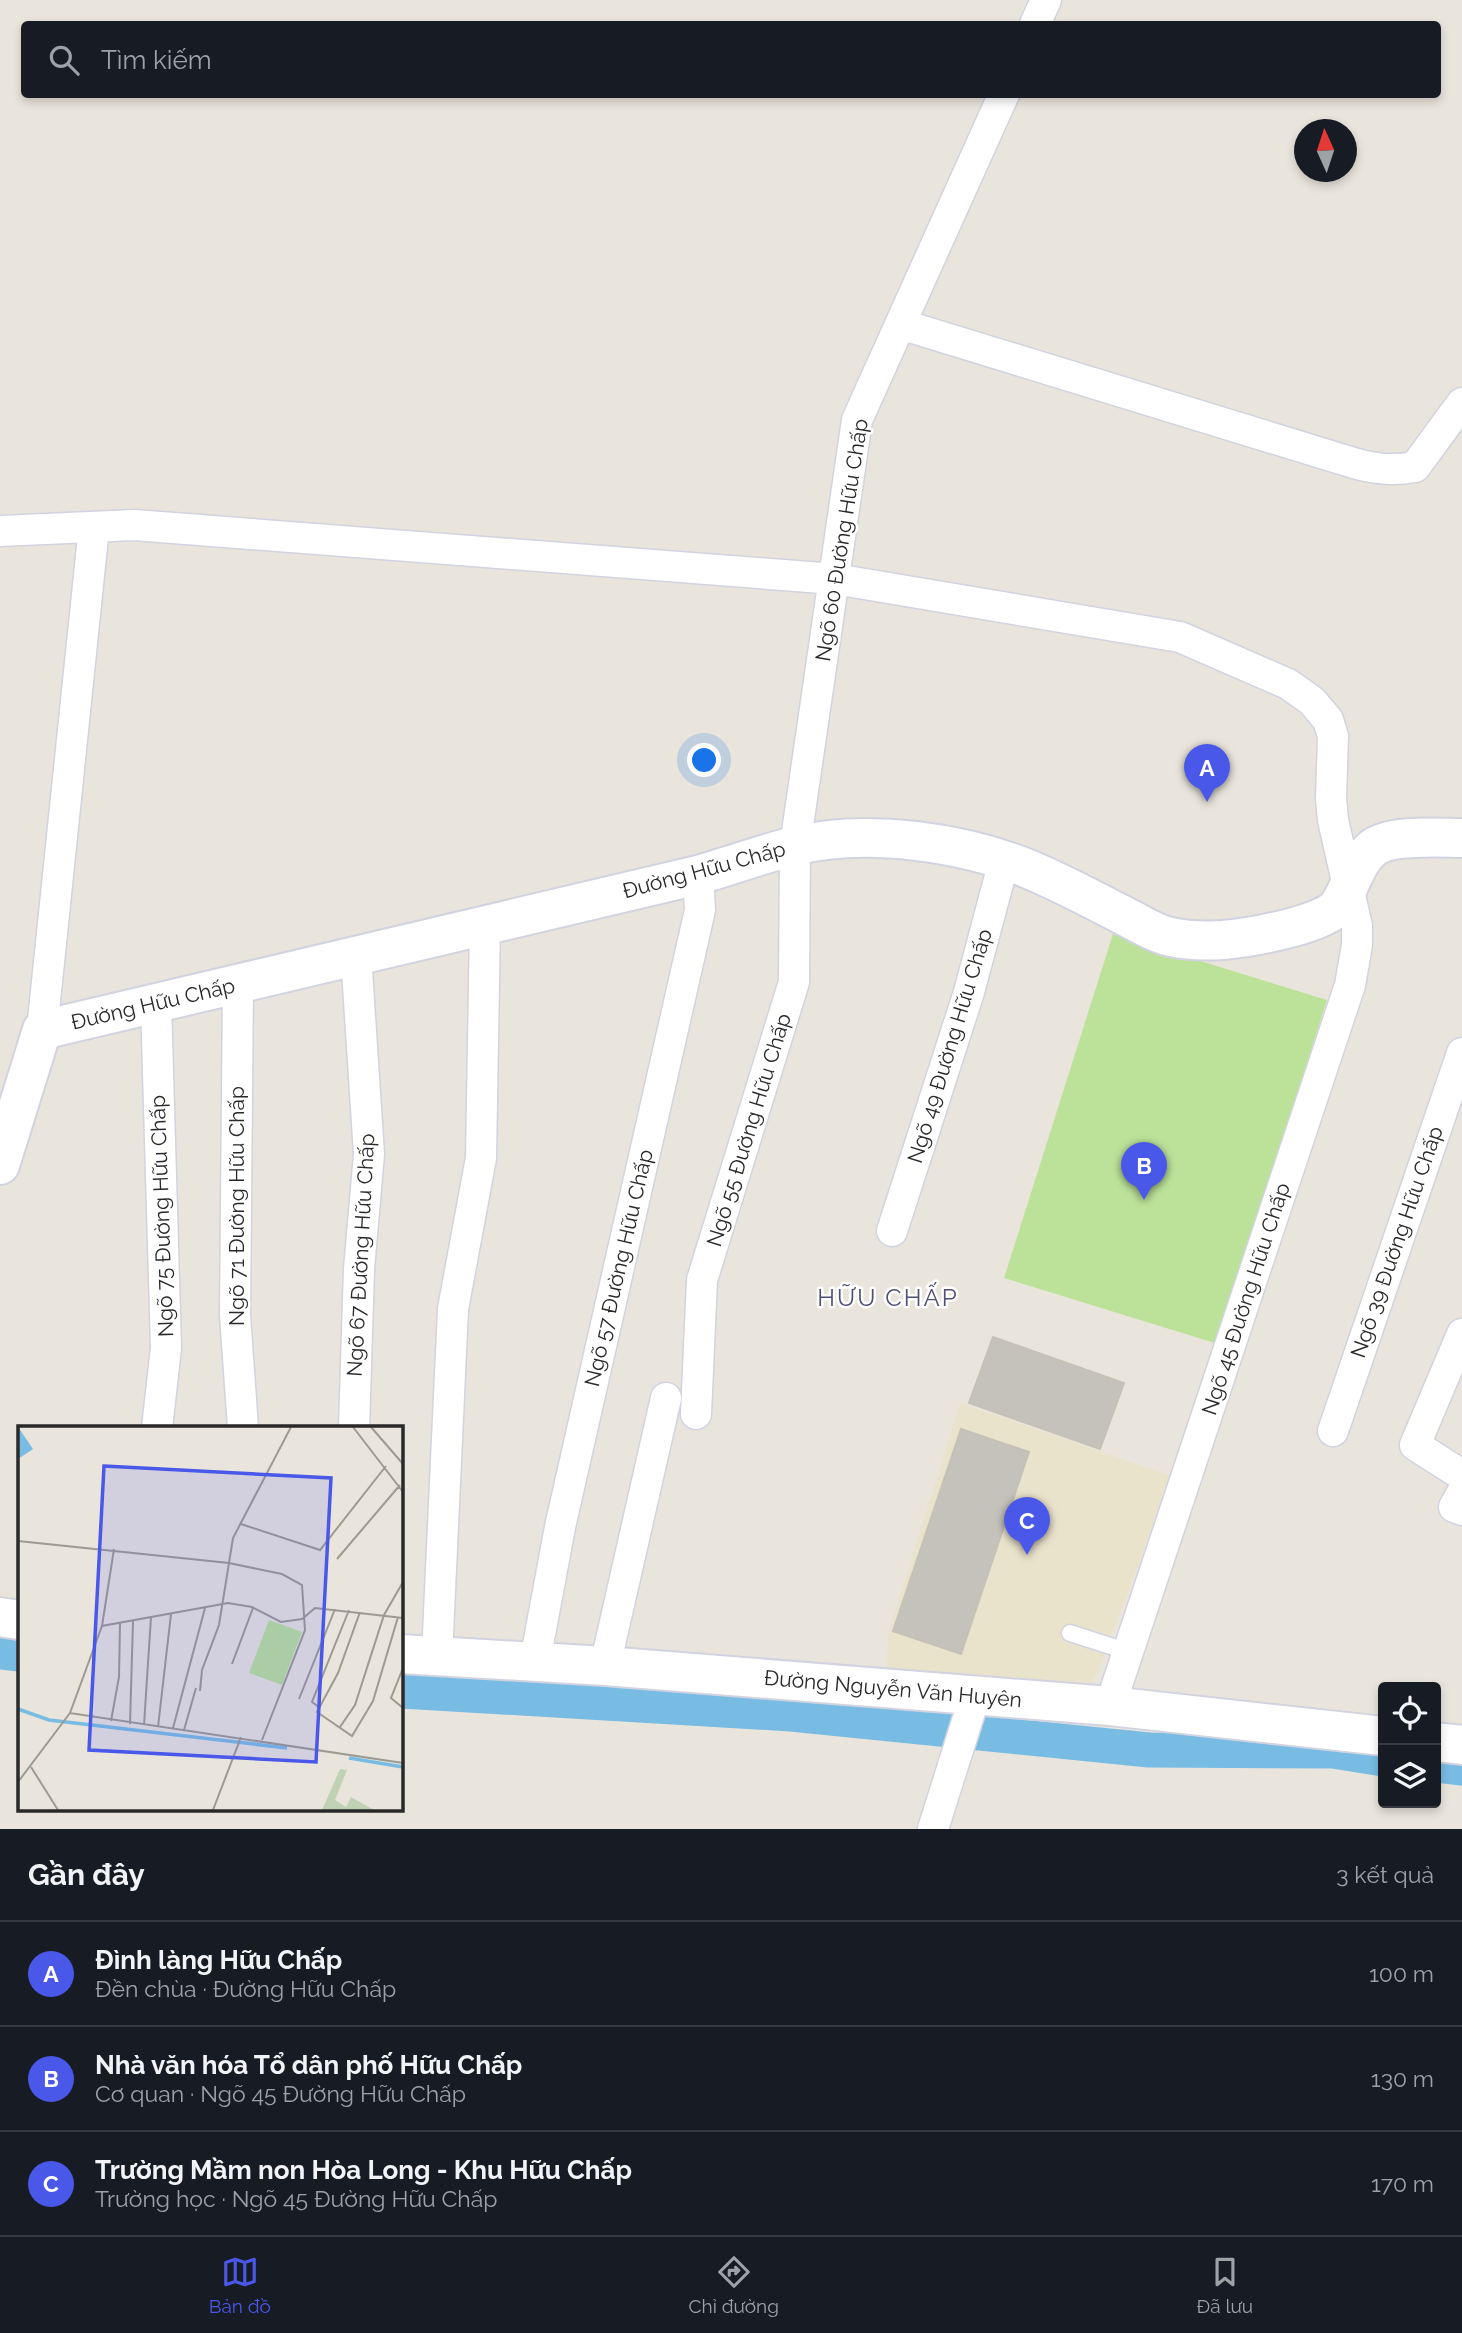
<!DOCTYPE html>
<html lang="vi">
<head>
<meta charset="utf-8">
<style>
	:root { --surface:#171b24; --page:#242831; --text:#f1f3f6; --muted:#9ea1a6; --line:#363941; --accent:#4a58e9 }
	body { margin:0; font-family:Raleway,sans-serif; background:var(--page); color:var(--text) }
	.controls { position:absolute; right:21px; bottom:21px; display:grid; overflow:hidden; border-radius:7px; box-shadow:0 4px 10px #0003 }
	.controls button { width:63px; height:63px; display:grid; place-items:center; padding:0; border:0; border-bottom:2px solid var(--line); background:var(--surface); color:var(--text); font:35px sans-serif }
	.compass { position:absolute; left:1294px; top:119px; width:63px; height:63px; border-radius:50%; background:var(--surface); box-shadow:0 4px 10px #0003; rotate:357deg }
	.you { position:absolute; left:705px; top:761px; width:24px; height:24px; margin:-18px; border:5px solid #fff; border-radius:50%; background:#1a73e8; box-shadow:0 0 0 10px #1a73e833 }
	.badge { display:grid; place-items:center; width:46px; height:46px; border-radius:50%; background:var(--accent); color:#fff; font-size:23px; font-weight:700 }
	.pin { position:absolute; translate:-50% -58px; filter:drop-shadow(0 2px 4px #0008) }
	.pin::after { content:''; position:absolute; top:37px; width:24px; height:21px; background:inherit; clip-path:polygon(0 0,100% 0,50% 100%) }
	.list { margin:0; padding:0; list-style:none }
	h2 { display:flex; justify-content:space-between; align-items:center; height:91px; margin:0; padding:0 28px; font-size:30px }
	h2 small { font-size:23px; font-weight:400; color:var(--muted) }
	.list li { display:grid; grid-template-columns:46px 1fr auto; gap:21px; align-items:center; box-sizing:border-box; height:105px; padding:0 28px; border-top:2px solid var(--line) }
	.list b { display:block; font-size:26px; white-space:nowrap }
	.list p { margin:0; font-size:23px; white-space:nowrap; color:var(--muted) }
	.list em { font-size:23px; font-style:normal; color:var(--muted) }
	.icon { flex:none; width:38px; height:38px; fill:none; stroke:currentColor; stroke-width:2; stroke-linecap:round; stroke-linejoin:round }
	.map { position:relative; flex:none; width:1462px; height:1829px; overflow:hidden }
	.search { position:absolute; background:var(--surface); box-shadow:0 4px 10px #0003; left:21px; right:21px; top:21px; height:77px; display:flex; align-items:center; gap:18px; box-sizing:border-box; padding:0 24px; border-radius:7px; color:var(--muted); font-size:26px }
	.sheet { height:406px; background:var(--surface) }
	nav { display:flex; justify-content:space-around; align-items:center; box-sizing:border-box; height:98px; border-top:2px solid var(--line); background:var(--surface); font-size:19px; color:var(--muted) }
	nav a { display:grid; justify-items:center; gap:4px }
	nav .on { color:var(--accent) }
	.map>svg:first-child { display:block }
	.education { fill:#eae3cc }
	.pitch { fill:#bce299 }
	.lines { fill:none; stroke-linecap:round; stroke-linejoin:round }
	.canal { stroke:#78bce3; stroke-width:35 }
	.building { fill:#c5c2bb; stroke:#c5c1b6; stroke-width:2 }
	.service-casing { stroke:#d1d3e0; stroke-width:19 }
	.minor-casing { stroke:#d1d3e0; stroke-width:33 }
	.tertiary-casing { stroke:#d1d3e0; stroke-width:42 }
	.service { stroke:#fff; stroke-width:16 }
	.minor { stroke:#fff; stroke-width:30 }
	.tertiary { stroke:#fff; stroke-width:38 }
	.labels { text-anchor:middle; stroke-width:5; stroke-linejoin:round; paint-order:stroke }
	.street-label { font-size:21px; fill:#292929; stroke:#fff }
	.quarter-label { font-size:24px; letter-spacing:2px; fill:#4e5175; stroke:#fff }
	.inset-river { fill:none; stroke:#78bce3; stroke-width:3.5 }
	.inset-road { fill:none; stroke:#9d9a94; stroke-width:2 }
	.view { fill:#4a58e9; fill-opacity:0.15; stroke:#4a58e9; stroke-width:3.5 }
	.inset-edge { fill:none; stroke:#292929; stroke-width:3.5 }
</style>
</head>
<body>
<div class="map">
<svg width="1462" height="1829" viewBox="0 0 1462 1829">
	<rect width="100%" height="100%" fill="#eae5dc"/>
	<path class="education" d="M960,1403L1171,1476L1098,1673L1084,1690L886,1678L888,1635Z"/>
	<path class="pitch" d="M1113,934L1327,1000L1218,1344L1004,1278Z"/>
	<g class="lines">
		<path class="canal" d="M0,1652L19,1654
			M401,1691L791,1714L1149,1750L1333,1751L1383,1759
			M1436,1765L1462,1768"/>
	</g>
	<path class="building" d="M993,1337L1124,1383L1100,1449L969,1403Z
		M961,1429L1029,1452L961,1654L893,1631Z"/>
	<g class="lines">
		<defs>
			<path id="service" d="M1070,1633L1129,1652"/>
			<path id="minor" d="M1035,24L1046,0
				M900,324L1357,464C1377,469 1394,471 1415,467L1462,403
				M0,531L134,525L835,579L1180,637L1288,684L1312,701L1328,720L1333,736L1331,799L1333,820L1357,926V945L1350,985L1110,1706
				M238,984L235,1315L243,1428
				M156,1003L166,1348L157,1428
				M42,1030L94,527
				M892,1231L969,992L1004,861
				M1462,1334L1415,1445L1462,1475
				M696,1414L702,1280L794,982L795,846L857,420L1004,94
				M354,1428L359,1269L369,1154L356,955
				M1333,1431L1462,1053
				M1462,1493L1454,1507L1462,1510
				M437,1656L453,1309L481,1158L485,925
				M535,1661L560,1527L700,910L698,875
				M605,1666L666,1398
				M933,1829L975,1696"/>
			<path id="tertiary" d="M0,1165L42,1030L698,875C730,866 762,854 794,846C866,828 965,842 1033,871C1066,885 1099,903 1132,920C1144,926 1158,935 1171,937C1188,941 1205,941 1223,940C1248,938 1324,925 1338,906C1351,888 1355,862 1373,848C1391,834 1440,838 1462,838
				M0,1617L19,1620
				M401,1654L605,1666L1110,1706L1383,1736
				M1436,1742L1462,1745"/>
		</defs>
		<use href="#service" class="service-casing"/>
		<use href="#minor" class="minor-casing"/>
		<use href="#tertiary" class="tertiary-casing"/>
		<use href="#service" class="service"/>
		<use href="#minor" class="minor"/>
		<use href="#tertiary" class="tertiary"/>
	</g>
	<g class="labels">
		<g class="street-label">
			<text transform="translate(842 540) rotate(-81)" y="7">Ngõ 60 Đường Hữu Chấp</text>
			<text transform="translate(704 870) rotate(-15)" y="7">Đường Hữu Chấp</text>
			<text transform="translate(153 1004) rotate(-13)" y="7">Đường Hữu Chấp</text>
			<text transform="translate(950 1046) rotate(-73)" y="7">Ngõ 49 Đường Hữu Chấp</text>
			<text transform="translate(749 1130) rotate(-73)" y="7">Ngõ 55 Đường Hữu Chấp</text>
			<text transform="translate(237 1206) rotate(-90)" y="7">Ngõ 71 Đường Hữu Chấp</text>
			<text transform="translate(162 1216) rotate(-92)" y="7">Ngõ 75 Đường Hữu Chấp</text>
			<text transform="translate(1397 1242) rotate(-71)" y="7">Ngõ 39 Đường Hữu Chấp</text>
			<text transform="translate(361 1255) rotate(-87)" y="7">Ngõ 67 Đường Hữu Chấp</text>
			<text transform="translate(619 1268) rotate(-77)" y="7">Ngõ 57 Đường Hữu Chấp</text>
			<text transform="translate(1246 1299) rotate(-72)" y="7">Ngõ 45 Đường Hữu Chấp</text>
			<text transform="translate(893 1689) rotate(5)" y="7">Đường Nguyễn Văn Huyên</text>
		</g>
		<g class="quarter-label">
			<text x="888" y="1306">HỮU CHẤP</text>
		</g>
	</g>
	<g transform="translate(18 1426)">
		<rect width="385" height="385" fill="#eae5dc"/>
		<path d="M322,343L329,344L317,374L328,381L333,371L356,384H304Z" fill="#c0d2b4"/>
		<path d="M251,194L284,206L264,259L231,247Z" fill="#bce299"/>
		<path d="M0,1L15,23L0,33Z" fill="#78bce3"/>
		<path class="inset-river" d="M0,283L31,294L269,322M331,332L385,341"/>
		<path class="inset-road" d="M335,1L385,66M353,1L385,38M223,98L302,124L368,40M0,115L211,137L264,148L284,159L287,204L244,314M319,133L382,59M342,186L320,247L299,286L334,310L355,275L380,191M84,200L96,123M214,238L235,182M385,242L373,272L385,282M182,265L184,244L201,199L215,112L273,1M281,273L317,183M302,282L294,276L331,184M52,287L84,200L210,177L234,181L263,196L284,193L297,182L385,192M93,295L101,251L102,197M112,298L115,195M126,299L133,191M140,301L153,188M322,301L337,279L366,189L385,156M155,302L187,182M166,304L178,262M13,341L40,384M0,356L52,287L385,337M195,384L223,311"/>
		<path class="view" d="M86,40L313,52L298,336L71,324Z"/>
		<rect width="385" height="385" class="inset-edge"/>
	</g>
</svg>
<div class="controls">
<button><svg class="icon" aria-label="locate" viewBox="0 0 24 24"><circle cx="12" cy="12" r="6"/><path d="M12 2v4M12 18v4M2 12h4M18 12h4"/></svg></button>
<button><svg class="icon" aria-label="layers" viewBox="0 0 24 24"><path d="M12 4l9 5-9 5-9-5zM3 14l9 5 9-5"/></svg></button>
</div>
<svg class="compass" viewBox="-18 -18 36 36"><path d="M0-13l5 13h-10z" fill="#e53935"/><path d="M0 13l5-13h-10z" fill="#9ea1a6"/></svg>
<div class="you"></div>
<div class="pin badge" style="left:1207px;top:802px">A</div>
<div class="pin badge" style="left:1144px;top:1200px">B</div>
<div class="pin badge" style="left:1027px;top:1555px">C</div>
<div class="search"><svg class="icon" aria-label="search" viewBox="0 0 24 24"><circle cx="10" cy="10" r="6"/><path d="M15 15l6 6"/></svg>Tìm kiếm</div>
</div>
<section class="sheet">
<h2>Gần đây<small>3 kết quả</small></h2>
<ul class="list">
<li><span class="badge">A</span><div><b>Đình làng Hữu Chấp</b><p>Đền chùa · Đường Hữu Chấp</p></div><em>100 m</em></li>
<li><span class="badge">B</span><div><b>Nhà văn hóa Tổ dân phố Hữu Chấp</b><p>Cơ quan · Ngõ 45 Đường Hữu Chấp</p></div><em>130 m</em></li>
<li><span class="badge">C</span><div><b>Trường Mầm non Hòa Long - Khu Hữu Chấp</b><p>Trường học · Ngõ 45 Đường Hữu Chấp</p></div><em>170 m</em></li>
</ul>
</section>
<nav>
<a class="on"><svg class="icon" aria-label="map" viewBox="0 0 24 24"><path d="M3 6l6-2 6 2 6-2v14l-6 2-6-2-6 2zM9 4v14M15 6v14"/></svg>Bản đồ</a>
<a><svg class="icon" aria-label="directions" viewBox="0 0 24 24"><path d="M12 3l9 9-9 9-9-9zM9 14v-3h6M13 9l2 2-2 2"/></svg>Chỉ đường</a>
<a><svg class="icon" aria-label="saved" viewBox="0 0 24 24"><path d="M7 4h10v16l-5-4-5 4z"/></svg>Đã lưu</a>
</nav>
</body>
</html>
